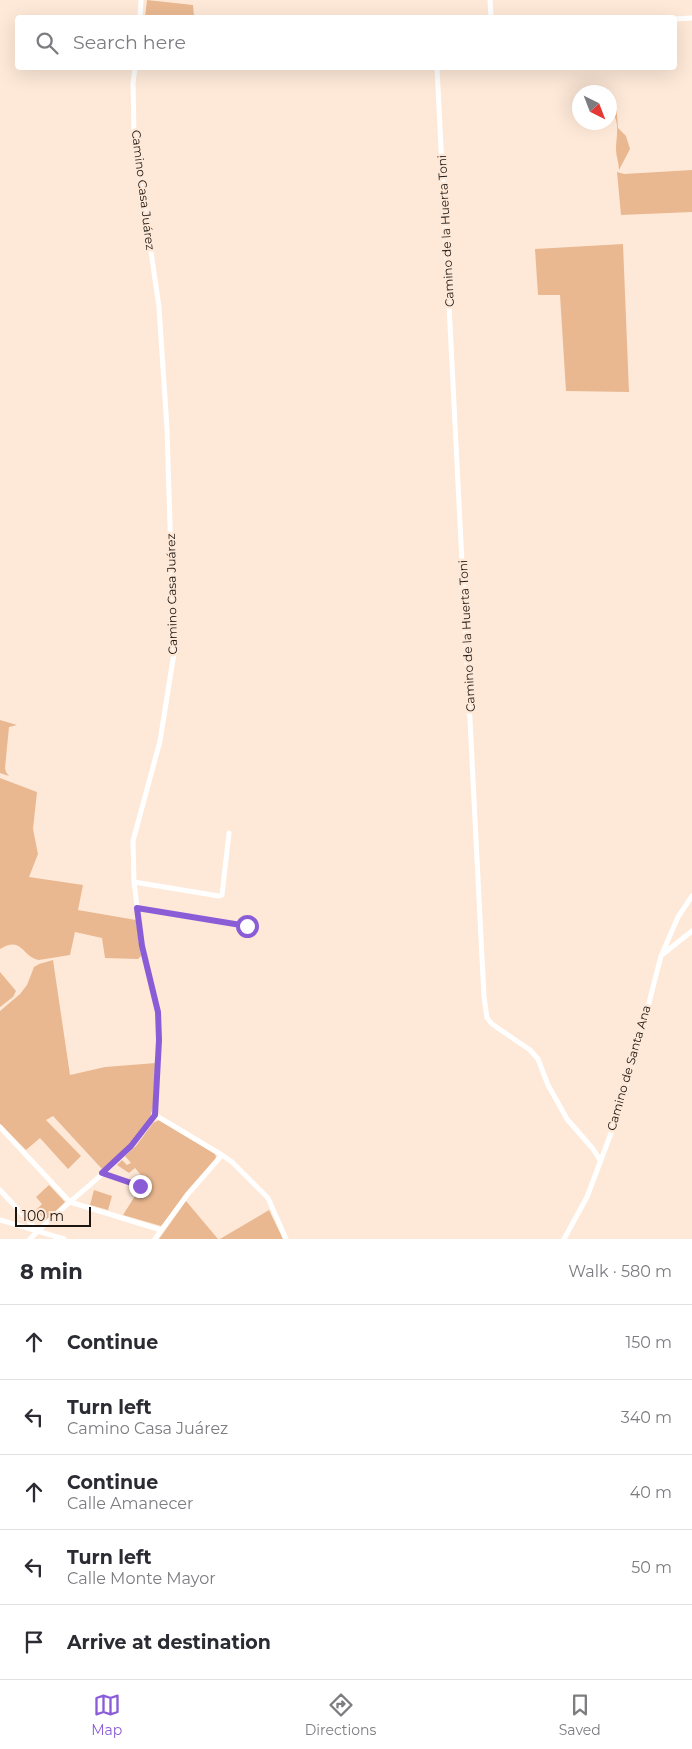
<!DOCTYPE html>
<html lang="en">
<head>
<meta charset="utf-8">
<style>
	:root { --surface:#fff; --page:#f2f2f3; --text:#2b2b33; --muted:#7c7c81; --line:#e1e1e2; --accent:#8a5dd7 }
	body { margin:0; font-family:Montserrat,sans-serif; background:var(--page); color:var(--text) }
	.compass { position:absolute; left:572px; top:85px; width:45px; height:45px; border-radius:50%; background:var(--surface); box-shadow:0 5px 20px #0002; rotate:138deg }
	.scale { position:absolute; left:15px; bottom:12px; width:76px; box-sizing:border-box; padding-left:5px; border:2px solid #1c140f; border-top:0; font-size:14px; line-height:18px; white-space:nowrap; color:#1c140f; -webkit-text-stroke:4px #fee9d8; paint-order:stroke }
	.stop { position:absolute; width:15px; height:15px; margin:-11px; border:4px solid #8a5dd7; border-radius:50%; background:#fff }
	.stop.end { background:#8a5dd7; border-color:#fff; box-shadow:0 1px 5px #0008 }
	.list { margin:0; padding:0; list-style:none }
	h2 { display:flex; justify-content:space-between; align-items:center; height:65px; margin:0; padding:0 20px; font-size:21px }
	h2 small { font-size:16px; font-weight:400; color:var(--muted) }
	.list li { display:grid; grid-template-columns:32px 1fr auto; gap:15px; align-items:center; box-sizing:border-box; height:75px; padding:0 20px; border-top:1px solid var(--line) }
	.list b { display:block; font-size:19px; white-space:nowrap }
	.list p { margin:0; font-size:16px; white-space:nowrap; color:var(--muted) }
	.list em { font-size:16px; font-style:normal; color:var(--muted) }
	.icon { flex:none; width:28px; height:28px; fill:none; stroke:currentColor; stroke-width:2; stroke-linecap:round; stroke-linejoin:round }
	.map { position:relative; flex:none; width:692px; height:1239px; overflow:hidden }
	.search { position:absolute; background:var(--surface); box-shadow:0 5px 20px #0002; left:15px; right:15px; top:15px; height:55px; display:flex; align-items:center; gap:12px; box-sizing:border-box; padding:0 18px; border-radius:5px; color:var(--muted); font-size:19px }
	.sheet { height:440px; background:var(--surface) }
	nav { display:flex; justify-content:space-around; align-items:center; box-sizing:border-box; height:70px; border-top:1px solid var(--line); background:var(--surface); font-size:14px; color:var(--muted) }
	nav a { display:grid; justify-items:center; gap:2px }
	nav .on { color:var(--accent) }
	.map>svg:first-child { display:block }
	.green { fill:#e9b891 }
	.lines { fill:none; stroke-linecap:round; stroke-linejoin:round }
	.street { stroke:#fff; stroke-width:5 }
	.route { stroke:#8a5dd7; stroke-width:6 }
	.labels { text-anchor:middle; stroke-width:5; stroke-linejoin:round; paint-order:stroke }
	.street-label { font-size:12px; fill:#1c140f; stroke:#fee9d8 }
</style>
</head>
<body>
<div class="map">
<svg width="692" height="1239" viewBox="0 0 692 1239">
	<rect width="100%" height="100%" fill="#fee9d8"/>
	<path class="green" d="M147,0L193,5L194,17H145Z
		M610,101H616L618,128L626,136L630,149L619,170C619,163 616,156 616,150C616,138 620,123 613,114L610,113L615,109V107L613,104L610,103Z
		M692,170V212L621,215L617,172L624,174Z
		M623,244L629,392L566,391L560,295H538L535,249Z
		M0,720L17,725L9,727L5,768L6,772L9,776L0,773Z
		M0,778L37,792L33,829L38,854L29,877L83,885L78,910L136,920L141,956L138,959L105,958L102,938L75,932L70,955L39,960C22,957 22,935 0,949Z
		M53,960L70,1075L105,1067L156,1063C155,1078 156,1100 151,1114C144,1137 120,1154 102,1169L53,1116L46,1120L81,1156L68,1169L40,1138L26,1150L0,1124V1011L20,994L27,985L34,967L39,964Z
		M0,972L16,991L13,997L0,1007Z
		M159,1120L215,1154L216,1157L214,1162L161,1226L123,1215L145,1180L135,1168L129,1173L117,1165L122,1160L127,1165L131,1163L125,1156L136,1146L153,1123Z
		M49,1185L65,1202L46,1221L36,1210L42,1204L36,1197Z
		M94,1190L112,1196L108,1210L90,1205Z
		M186,1201L218,1239H159Z
		M269,1210L283,1239H220Z"/>
	<g class="lines">
		<path class="street" d="M490,0L491,18
			M140,18L141,0
			M674,19L692,18
			M135,68L133,83L134,134L159,307L167,429L174,653L160,741L133,841L134,882L142,947L158,1012L159,1040L155,1115L222,1155L187,1195L155,1239
			M437,68L484,997L487,1018L492,1024L530,1050L538,1059L548,1085L567,1119L593,1149L600,1160
			M134,882L219,896L222,895L229,833
			M137,908L247,926
			M663,954L692,931
			M0,1127L70,1202L161,1230
			M222,1155L232,1162L268,1198L286,1239
			M102,1173L141,1186
			M0,1190L38,1231
			M0,1220L64,1239
			M30,1239C71,1196 123,1165 155,1115
			M564,1239L587,1197L613,1128L635,1057L661,956L678,917L692,896"/>
	</g>
	<g class="lines">
		<path class="route" d="M140,1186L102,1173L131,1146L155,1115L159,1040L158,1012L142,946L137,908L247,926"/>
	</g>
	<g class="labels">
		<g class="street-label">
			<text transform="translate(143 190) rotate(83)" y="4">Camino Casa Juárez</text>
			<text transform="translate(446 231) rotate(-93)" y="4">Camino de la Huerta Toni</text>
			<text transform="translate(172 594) rotate(-91)" y="4">Camino Casa Juárez</text>
			<text transform="translate(467 636) rotate(-93)" y="4">Camino de la Huerta Toni</text>
			<text transform="translate(629 1068) rotate(-74)" y="4">Camino de Santa Ana</text>
		</g>
	</g>
</svg>
<svg class="compass" viewBox="-18 -18 36 36"><path d="M0-13l5 13h-10z" fill="#e53935"/><path d="M0 13l5-13h-10z" fill="#7c7c81"/></svg>
<div class="scale">100 m</div>
<div class="stop" style="left:247px;top:926px"></div>
<div class="stop end" style="left:140px;top:1186px"></div>
<div class="search"><svg class="icon" aria-label="search" viewBox="0 0 24 24"><circle cx="10" cy="10" r="6"/><path d="M15 15l6 6"/></svg>Search here</div>
</div>
<section class="sheet">
<h2>8 min<small>Walk · 580 m</small></h2>
<ul class="list">
<li><svg class="icon" aria-label="ahead" viewBox="0 0 24 24"><path d="M12 20V5M6 11l6-6 6 6"/></svg><div><b>Continue</b></div><em>150 m</em></li>
<li><svg class="icon" aria-label="left" viewBox="0 0 24 24"><path d="M17 20v-9H6M10 6l-5 5 5 5"/></svg><div><b>Turn left</b><p>Camino Casa Juárez</p></div><em>340 m</em></li>
<li><svg class="icon" aria-label="ahead" viewBox="0 0 24 24"><path d="M12 20V5M6 11l6-6 6 6"/></svg><div><b>Continue</b><p>Calle Amanecer</p></div><em>40 m</em></li>
<li><svg class="icon" aria-label="left" viewBox="0 0 24 24"><path d="M17 20v-9H6M10 6l-5 5 5 5"/></svg><div><b>Turn left</b><p>Calle Monte Mayor</p></div><em>50 m</em></li>
<li><svg class="icon" aria-label="arrive" viewBox="0 0 24 24"><path d="M6 21V4h12l-3 4 3 4H6"/></svg><div><b>Arrive at destination</b></div></li>
</ul>
</section>
<nav>
<a class="on"><svg class="icon" aria-label="map" viewBox="0 0 24 24"><path d="M3 6l6-2 6 2 6-2v14l-6 2-6-2-6 2zM9 4v14M15 6v14"/></svg>Map</a>
<a><svg class="icon" aria-label="directions" viewBox="0 0 24 24"><path d="M12 3l9 9-9 9-9-9zM9 14v-3h6M13 9l2 2-2 2"/></svg>Directions</a>
<a><svg class="icon" aria-label="saved" viewBox="0 0 24 24"><path d="M7 4h10v16l-5-4-5 4z"/></svg>Saved</a>
</nav>
</body>
</html>
